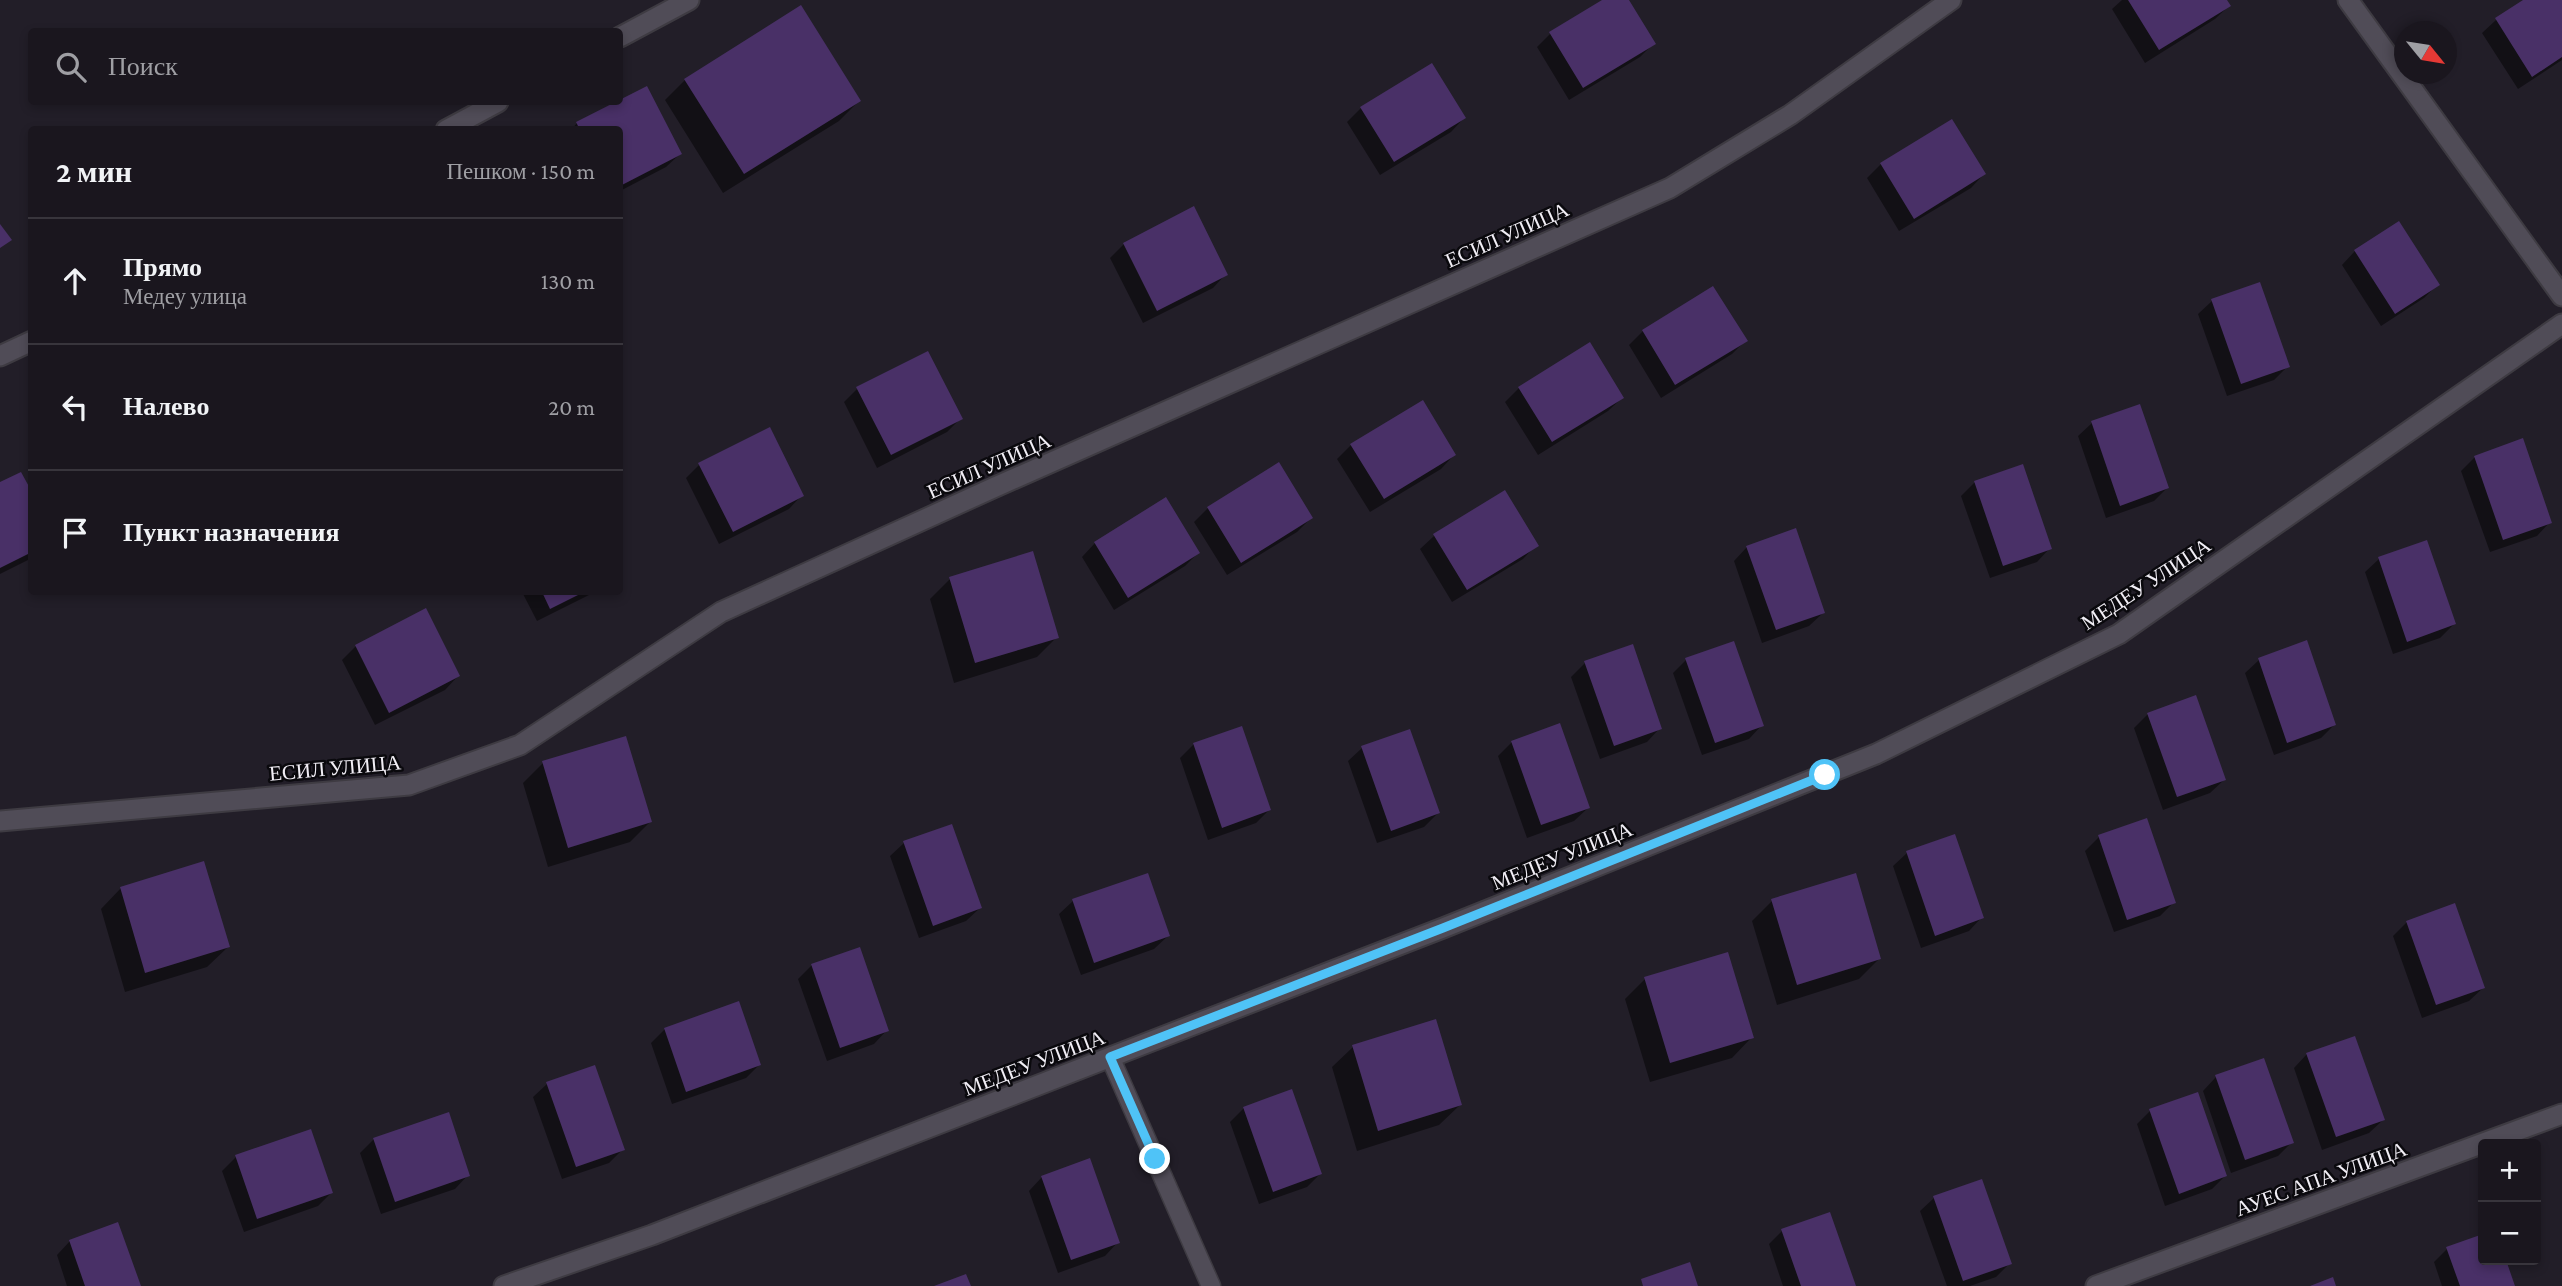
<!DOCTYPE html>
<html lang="ru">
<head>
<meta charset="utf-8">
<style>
	:root { --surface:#1a161e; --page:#231f27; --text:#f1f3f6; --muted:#9f9fa4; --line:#38353c }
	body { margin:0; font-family:"Crimson Pro",serif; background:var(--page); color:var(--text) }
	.controls { position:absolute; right:21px; bottom:21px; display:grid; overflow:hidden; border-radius:7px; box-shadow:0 4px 10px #0003 }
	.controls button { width:63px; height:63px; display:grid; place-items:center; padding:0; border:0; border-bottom:2px solid var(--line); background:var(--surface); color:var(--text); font:35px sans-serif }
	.compass { position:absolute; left:2394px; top:21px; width:63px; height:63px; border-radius:50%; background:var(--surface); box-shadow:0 4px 10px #0003; rotate:120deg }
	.stop { position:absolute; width:21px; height:21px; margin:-16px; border:5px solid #4fc3f7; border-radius:50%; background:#fff }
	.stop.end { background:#4fc3f7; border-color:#fff; box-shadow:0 2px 7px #0008 }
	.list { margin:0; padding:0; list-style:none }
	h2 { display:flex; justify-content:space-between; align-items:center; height:91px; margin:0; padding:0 28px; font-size:30px }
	h2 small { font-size:23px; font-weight:400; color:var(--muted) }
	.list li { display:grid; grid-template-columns:46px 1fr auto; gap:21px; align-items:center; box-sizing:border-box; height:126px; padding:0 28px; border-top:2px solid var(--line) }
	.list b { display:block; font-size:26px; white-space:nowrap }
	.list p { margin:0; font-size:23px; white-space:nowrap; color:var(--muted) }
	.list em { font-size:23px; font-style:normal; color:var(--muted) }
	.icon { flex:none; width:38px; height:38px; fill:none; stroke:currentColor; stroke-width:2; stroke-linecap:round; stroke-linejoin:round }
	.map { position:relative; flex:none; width:2562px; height:1286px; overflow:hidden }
	.search { position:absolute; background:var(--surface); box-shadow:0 4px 10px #0003; left:28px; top:28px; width:595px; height:77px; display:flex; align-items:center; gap:18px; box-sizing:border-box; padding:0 24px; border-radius:7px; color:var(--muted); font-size:26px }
	.panel { position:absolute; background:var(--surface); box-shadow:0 4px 10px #0003; left:28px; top:126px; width:595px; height:469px; border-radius:7px }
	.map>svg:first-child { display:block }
	.shadow { fill:#0007 }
	.building { fill:#493067 }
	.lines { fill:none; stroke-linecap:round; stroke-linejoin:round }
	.service-casing { stroke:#3e3b42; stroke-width:21 }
	.minor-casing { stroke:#3e3b42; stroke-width:23 }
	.service { stroke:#504c57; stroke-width:18 }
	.minor { stroke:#504c57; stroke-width:19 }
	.route { stroke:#4fc3f7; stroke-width:9 }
	.labels { text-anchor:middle; stroke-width:5; stroke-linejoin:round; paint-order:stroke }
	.street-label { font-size:21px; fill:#f1eef5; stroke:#0a090d }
</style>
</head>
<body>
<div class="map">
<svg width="2562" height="1286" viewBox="0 0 2562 1286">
	<rect width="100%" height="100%" fill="#221e28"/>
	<path class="shadow" d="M1606,0H1627L1653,44L1640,57L1569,100L1537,47L1550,34Z
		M2122,0H2225L2229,6L2215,19L2145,63L2112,9Z
		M2526,0H2562V60L2518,89L2482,33L2496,20Z
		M685,80L859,101L839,121L723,193L665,100Z
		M646,88L680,154L666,167L620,191V130H571L577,123Z
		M1361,108L1464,118L1451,132L1380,175L1347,122Z
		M1881,164L1984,174L1971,188L1899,231L1867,178Z
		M1124,244L1226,274L1213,288L1143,323L1110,258Z
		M2355,251L2437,285L2424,298L2381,326L2342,265Z
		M2212,301L2288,366L2274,380L2227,396L2198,314Z
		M1643,331L1745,341L1732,354L1661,398L1629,345Z
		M858,388L960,419L947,432L877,468L844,402Z
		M1519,388L1622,398L1608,411L1538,455L1505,402Z
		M2092,423L2167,488L2154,501L2106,518L2078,436Z
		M1351,445L1454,455L1441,469L1370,512L1337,459Z
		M2475,457L2550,522L2537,536L2490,552L2461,471Z
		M699,465L802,495L789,509L719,544L686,478Z
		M2021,466L2050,548L2037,562L1990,578L1961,496L1974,483Z
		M0,484L32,496V558L0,574Z
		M1504,492L1536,545L1523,559L1452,602L1420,549L1434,536Z
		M1208,508L1311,518L1297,532L1227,575L1194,522Z
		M1095,543L1198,553L1185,566L1114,610L1082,557Z
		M1747,547L1823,613L1809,626L1762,643L1734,561Z
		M2379,559L2454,624L2440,638L2393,654L2365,572Z
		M950,579L1057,637L1037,657L954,683L930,599Z
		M522,592H595L537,621Z
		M356,646L458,676L445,690L375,725L342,660Z
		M1632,646L1660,728L1647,742L1600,759L1571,677L1585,663Z
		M1686,660L1762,725L1749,739L1702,755L1673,673Z
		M2259,660L2334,725L2321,738L2274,755L2245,673Z
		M2148,714L2224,780L2210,793L2163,810L2134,728Z
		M1512,742L1588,808L1574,821L1527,838L1498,756Z
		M1194,744L1269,810L1256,823L1208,840L1180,758Z
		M1362,748L1438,813L1424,827L1377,843L1348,761Z
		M543,763L650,822L630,842L548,867L523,783Z
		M951,826L980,908L966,921L919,938L890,856L904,843Z
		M2099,837L2174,902L2160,916L2114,932L2085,851Z
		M1907,853L1982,917L1969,931L1921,948L1893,866Z
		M121,888L228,947L207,967L125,992L101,909Z
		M1073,901L1168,936L1154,949L1081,975L1059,914Z
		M1772,901L1879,959L1859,979L1777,1005L1752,921Z
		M2407,922L2483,988L2469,1001L2422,1018L2393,936Z
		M812,965L887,1030L874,1044L827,1061L798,979Z
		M1645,979L1752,1037L1732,1058L1650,1082L1625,999Z
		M665,1029L759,1065L746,1078L672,1104L651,1043Z
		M1353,1047L1460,1105L1439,1125L1357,1151L1332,1067Z
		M2307,1054L2383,1120L2369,1133L2322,1150L2294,1068Z
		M2216,1077L2292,1142L2278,1156L2231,1173L2203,1091Z
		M547,1084L623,1149L609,1163L562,1179L533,1097Z
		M1244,1108L1320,1174L1307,1187L1259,1204L1230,1122Z
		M2150,1111L2225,1176L2212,1189L2165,1206L2137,1124Z
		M374,1139L468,1175L455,1189L381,1214L360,1153Z
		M236,1157L331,1193L318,1206L244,1232L222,1171Z
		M1042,1177L1118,1242L1105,1256L1058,1273L1029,1191Z
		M1934,1198L2010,1263L1996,1277L1970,1286H1947L1920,1211Z
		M1782,1231L1854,1286H1783L1769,1244Z
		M2483,1236V1260H2504L2513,1286H2442L2434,1262L2447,1249Z
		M70,1241L139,1286H67L57,1255Z"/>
	<path class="building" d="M1602,0H1629L1656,44L1583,88L1549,32Z
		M2128,0H2227L2231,6L2159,50Z
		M2523,0H2562V57L2532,77L2495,18Z
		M801,5L861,101L744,174L684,79Z
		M1432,63L1466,118L1394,162L1360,107Z
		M647,86L682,154L620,186V130H580L576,122Z
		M1952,119L1986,174L1914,219L1880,163Z
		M1194,206L1228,275L1157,311L1123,243Z
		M2399,221L2440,285L2395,314L2354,250Z
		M0,224L12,240L0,248Z
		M2260,282L2290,367L2241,384L2211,299Z
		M1713,286L1748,341L1675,385L1642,330Z
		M1590,342L1624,398L1552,442L1518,387Z
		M928,351L963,419L891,455L856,387Z
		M1423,400L1456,455L1384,499L1350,444Z
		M2140,404L2169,488L2120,506L2091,421Z
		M770,427L804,496L733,532L698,463Z
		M2523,438L2552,523L2503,540L2474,456Z
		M1279,462L1313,518L1241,563L1207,507Z
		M2023,464L2052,549L2003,566L1974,481Z
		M21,472L32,492V552L0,568V482Z
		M1505,490L1539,546L1467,590L1433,534Z
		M1166,497L1200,553L1128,598L1094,542Z
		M1796,528L1825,613L1776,630L1746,546Z
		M2427,540L2456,624L2407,642L2378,557Z
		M1033,551L1059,638L975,663L949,577Z
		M542,592H584L550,609Z
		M426,608L460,676L389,713L355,645Z
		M2307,640L2336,725L2287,743L2258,658Z
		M1734,641L1764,726L1715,743L1685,658Z
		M1633,644L1662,729L1614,746L1584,661Z
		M2196,695L2226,780L2177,797L2147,713Z
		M1560,723L1590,808L1541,825L1511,741Z
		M1242,726L1271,810L1222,828L1193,743Z
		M1410,729L1440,813L1391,831L1361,746Z
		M626,736L652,822L568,848L542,761Z
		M2147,818L2176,903L2127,920L2098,835Z
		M952,824L982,908L933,926L903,841Z
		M1955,834L1984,918L1935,936L1906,851Z
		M204,861L230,947L145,973L120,887Z
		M1148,873L1170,936L1094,963L1072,899Z
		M1856,873L1881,959L1797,985L1771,899Z
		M2455,903L2485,988L2436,1005L2406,921Z
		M860,947L889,1031L840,1048L811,964Z
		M1728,952L1754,1038L1670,1063L1644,977Z
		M739,1001L761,1065L686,1092L664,1028Z
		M1436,1019L1462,1105L1378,1131L1352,1045Z
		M2355,1036L2385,1120L2336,1137L2306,1053Z
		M2264,1058L2294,1143L2245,1160L2215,1075Z
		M595,1065L625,1150L576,1167L546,1082Z
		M1292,1089L1322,1174L1273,1192L1243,1107Z
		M2198,1092L2227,1176L2179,1194L2149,1109Z
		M449,1112L470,1176L395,1202L373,1138Z
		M311,1129L333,1193L257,1219L235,1155Z
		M1090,1158L1120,1243L1071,1260L1041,1176Z
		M1982,1179L2012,1264L1963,1281L1933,1196Z
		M1830,1212L1856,1286H1801L1781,1229Z
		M118,1222L141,1286H85L69,1240Z
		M2483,1234V1260H2506L2515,1286H2460L2446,1247Z
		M1690,1262L1698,1286H1643L1641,1279Z
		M966,1274L971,1286H934Z
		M2333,1277L2336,1286H2310Z"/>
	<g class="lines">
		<defs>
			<path id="service" d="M1110,1057L1211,1286"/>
			<path id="minor" d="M2348,0L2562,296
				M620,37L689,0
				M446,130L498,102
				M0,356L32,341
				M0,821L409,785L520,745L721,612L993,488L1670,188L1790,115L1951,0
				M504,1286L652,1235L1443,928L1876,754L2119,634L2562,324
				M2096,1286L2562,1114"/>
		</defs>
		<use href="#service" class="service-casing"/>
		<use href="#minor" class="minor-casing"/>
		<use href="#service" class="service"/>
		<use href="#minor" class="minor"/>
	</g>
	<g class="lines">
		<path class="route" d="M1155,1159L1110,1057L1443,928L1825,775"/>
	</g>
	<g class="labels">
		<g class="street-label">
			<text transform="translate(1507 235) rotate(-24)" y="7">ЕСИЛ УЛИЦА</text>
			<text transform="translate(989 466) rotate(-24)" y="7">ЕСИЛ УЛИЦА</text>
			<text transform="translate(2146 584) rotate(-33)" y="7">МЕДЕУ УЛИЦА</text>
			<text transform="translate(335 768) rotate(-5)" y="7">ЕСИЛ УЛИЦА</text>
			<text transform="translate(1562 856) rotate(-22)" y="7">МЕДЕУ УЛИЦА</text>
			<text transform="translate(1034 1063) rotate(-21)" y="7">МЕДЕУ УЛИЦА</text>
			<text transform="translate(2321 1179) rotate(-20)" y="7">АУЕС АПА УЛИЦА</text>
		</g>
	</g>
</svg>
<div class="controls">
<button>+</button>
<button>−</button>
</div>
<svg class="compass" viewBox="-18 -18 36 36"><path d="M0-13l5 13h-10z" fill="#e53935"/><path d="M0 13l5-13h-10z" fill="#9f9fa4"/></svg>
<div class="stop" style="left:1825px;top:775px"></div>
<div class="stop end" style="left:1155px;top:1159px"></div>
<div class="search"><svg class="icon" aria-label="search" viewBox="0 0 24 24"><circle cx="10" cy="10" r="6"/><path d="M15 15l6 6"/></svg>Поиск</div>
<section class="panel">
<h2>2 мин<small>Пешком · 150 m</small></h2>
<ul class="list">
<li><svg class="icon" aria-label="ahead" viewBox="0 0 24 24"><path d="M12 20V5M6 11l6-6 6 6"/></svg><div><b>Прямо</b><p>Медеу улица</p></div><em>130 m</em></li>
<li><svg class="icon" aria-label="left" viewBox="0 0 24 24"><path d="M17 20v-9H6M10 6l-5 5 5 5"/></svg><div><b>Налево</b></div><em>20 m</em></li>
<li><svg class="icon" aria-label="arrive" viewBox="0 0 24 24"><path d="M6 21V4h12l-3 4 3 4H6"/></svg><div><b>Пункт назначения</b></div></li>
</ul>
</section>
</div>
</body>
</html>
